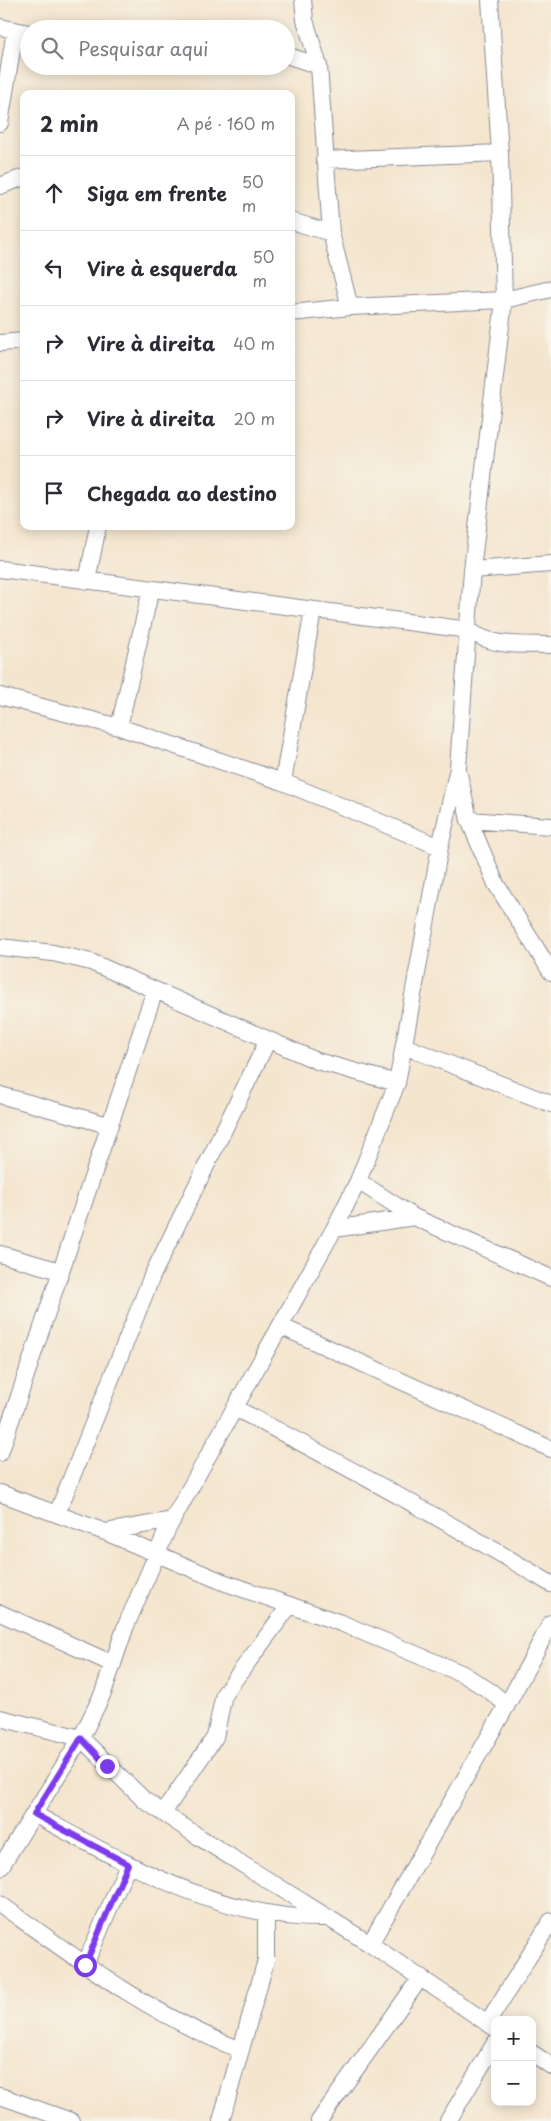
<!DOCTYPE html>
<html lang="pt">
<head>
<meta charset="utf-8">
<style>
	:root { --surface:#fff; --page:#f2f2f3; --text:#2b2b33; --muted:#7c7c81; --line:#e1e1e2 }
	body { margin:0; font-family:"Playpen Sans",sans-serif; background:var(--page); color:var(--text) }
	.controls { position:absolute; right:15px; bottom:15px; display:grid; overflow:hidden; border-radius:10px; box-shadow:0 2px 12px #0003 }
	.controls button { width:45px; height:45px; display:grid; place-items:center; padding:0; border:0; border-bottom:1px solid var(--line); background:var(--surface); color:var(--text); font:25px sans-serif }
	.stop { position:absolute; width:15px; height:15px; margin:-11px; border:4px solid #7c3aed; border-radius:50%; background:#fff }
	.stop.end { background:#7c3aed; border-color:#fff; box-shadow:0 1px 5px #0008 }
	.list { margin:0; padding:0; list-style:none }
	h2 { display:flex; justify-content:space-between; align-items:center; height:65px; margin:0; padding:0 20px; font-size:21px }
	h2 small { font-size:16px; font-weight:400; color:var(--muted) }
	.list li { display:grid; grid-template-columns:32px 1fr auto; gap:15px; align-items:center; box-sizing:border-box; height:75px; padding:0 20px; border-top:1px solid var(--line) }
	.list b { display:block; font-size:19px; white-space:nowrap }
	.list em { font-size:16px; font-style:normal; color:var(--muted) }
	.icon { flex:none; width:28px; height:28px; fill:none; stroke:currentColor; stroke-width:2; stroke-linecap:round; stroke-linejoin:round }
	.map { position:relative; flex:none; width:551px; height:2121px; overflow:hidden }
	.search { position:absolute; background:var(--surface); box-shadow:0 2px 12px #0003; left:20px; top:20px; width:275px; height:55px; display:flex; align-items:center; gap:12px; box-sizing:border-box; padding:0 18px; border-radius:28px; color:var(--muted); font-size:19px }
	.panel { position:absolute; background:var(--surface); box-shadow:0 2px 12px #0003; left:20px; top:90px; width:275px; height:440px; border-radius:10px }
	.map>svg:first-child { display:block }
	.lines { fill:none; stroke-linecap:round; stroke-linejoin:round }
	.minor-casing { stroke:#888a96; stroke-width:18 }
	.minor { stroke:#fff; stroke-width:16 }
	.route { stroke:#7c3aed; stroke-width:6 }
</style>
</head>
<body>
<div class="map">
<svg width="551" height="2121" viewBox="0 0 551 2121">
	<rect width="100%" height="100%" fill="#f7f3e8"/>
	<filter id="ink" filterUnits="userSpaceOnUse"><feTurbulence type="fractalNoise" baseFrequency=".02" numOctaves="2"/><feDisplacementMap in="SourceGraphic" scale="10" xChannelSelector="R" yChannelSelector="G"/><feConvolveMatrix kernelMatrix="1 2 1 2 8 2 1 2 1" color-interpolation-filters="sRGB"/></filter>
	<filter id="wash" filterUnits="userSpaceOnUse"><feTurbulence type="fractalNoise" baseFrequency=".0096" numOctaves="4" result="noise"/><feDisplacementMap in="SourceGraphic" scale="20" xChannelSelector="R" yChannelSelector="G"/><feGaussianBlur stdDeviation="1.12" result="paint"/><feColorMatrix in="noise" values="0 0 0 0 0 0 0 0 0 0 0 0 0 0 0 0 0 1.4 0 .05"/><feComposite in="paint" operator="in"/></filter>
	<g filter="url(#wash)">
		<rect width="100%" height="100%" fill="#f4e5ce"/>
	</g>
	<g filter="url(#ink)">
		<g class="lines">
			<defs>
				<path id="minor" d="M303,0L305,20L319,66L331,233L350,307
					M0,27L29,33
					M286,55L319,66
					M0,123L15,31
					M324,160L500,153
					M0,186L24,177
					M291,221L331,233
					M291,313L350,307L504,300L551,289
					M0,343L24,341
					M0,569L469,630C492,648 523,644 551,645
					M472,570L551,564
					M87,581L98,526
					M0,696L119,727L283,782L440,847
					M119,727L151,589
					M459,774L469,820L496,884L551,972
					M283,782L313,610
					M469,820L551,826
					M0,947L53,953L91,962L317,1061L397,1083
					M404,1046L551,1104
					M0,1095L108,1125
					M358,1181L414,1217L551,1278
					M334,1229L414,1217
					M0,1254L60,1271
					M280,1326L551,1449
					M235,1408C342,1464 448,1521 551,1584
					M0,1453L155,990
					M0,1493L105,1532L223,1582L341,1623L463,1674L490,1691L507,1705
					M57,1514L152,1276L268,1040
					M105,1532L172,1520
					M0,1613L113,1664
					M0,1718L81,1738L144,1800L202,1839L370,1944L495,2028
					M163,1813L215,1737L224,1694L290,1605
					M34,1814C125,1863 222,1921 329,1918
					M0,1868L81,1738L103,1693L125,1628L168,1528L334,1229L358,1181L397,1083L440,847L458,768L472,570L504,300L500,153L490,0
					M0,1904C77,1959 152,2016 241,2050
					M370,1944L507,1705L551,1623
					M85,1965L128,1864
					M488,2022L551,1921
					M532,2053L551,2066
					M0,2096L71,2121
					M221,2121L266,1960V1915
					M319,2121L421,1977
					M448,2121L495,2043"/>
			</defs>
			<use href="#minor" class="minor-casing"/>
			<use href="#minor" class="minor"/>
		</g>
	</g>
	<g class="lines" filter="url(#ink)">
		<path class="route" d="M85,1965L128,1864L34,1814L81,1738L107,1766"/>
	</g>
</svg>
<div class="controls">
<button>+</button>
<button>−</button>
</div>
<div class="stop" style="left:85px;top:1965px"></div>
<div class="stop end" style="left:107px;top:1766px"></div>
<div class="search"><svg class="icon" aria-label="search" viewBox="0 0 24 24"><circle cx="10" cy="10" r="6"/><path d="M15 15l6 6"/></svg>Pesquisar aqui</div>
<section class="panel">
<h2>2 min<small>A pé · 160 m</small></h2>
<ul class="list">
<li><svg class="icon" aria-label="ahead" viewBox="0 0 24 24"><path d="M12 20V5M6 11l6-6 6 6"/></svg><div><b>Siga em frente</b></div><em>50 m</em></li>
<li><svg class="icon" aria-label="left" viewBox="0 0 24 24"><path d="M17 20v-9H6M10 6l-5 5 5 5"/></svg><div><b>Vire à esquerda</b></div><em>50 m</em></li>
<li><svg class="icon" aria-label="right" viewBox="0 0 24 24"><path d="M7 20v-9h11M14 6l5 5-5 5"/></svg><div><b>Vire à direita</b></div><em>40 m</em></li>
<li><svg class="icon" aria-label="right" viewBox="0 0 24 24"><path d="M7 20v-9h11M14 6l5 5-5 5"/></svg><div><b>Vire à direita</b></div><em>20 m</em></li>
<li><svg class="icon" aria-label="arrive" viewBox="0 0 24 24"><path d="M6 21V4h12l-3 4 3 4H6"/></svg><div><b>Chegada ao destino</b></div></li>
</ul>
</section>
</div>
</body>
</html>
